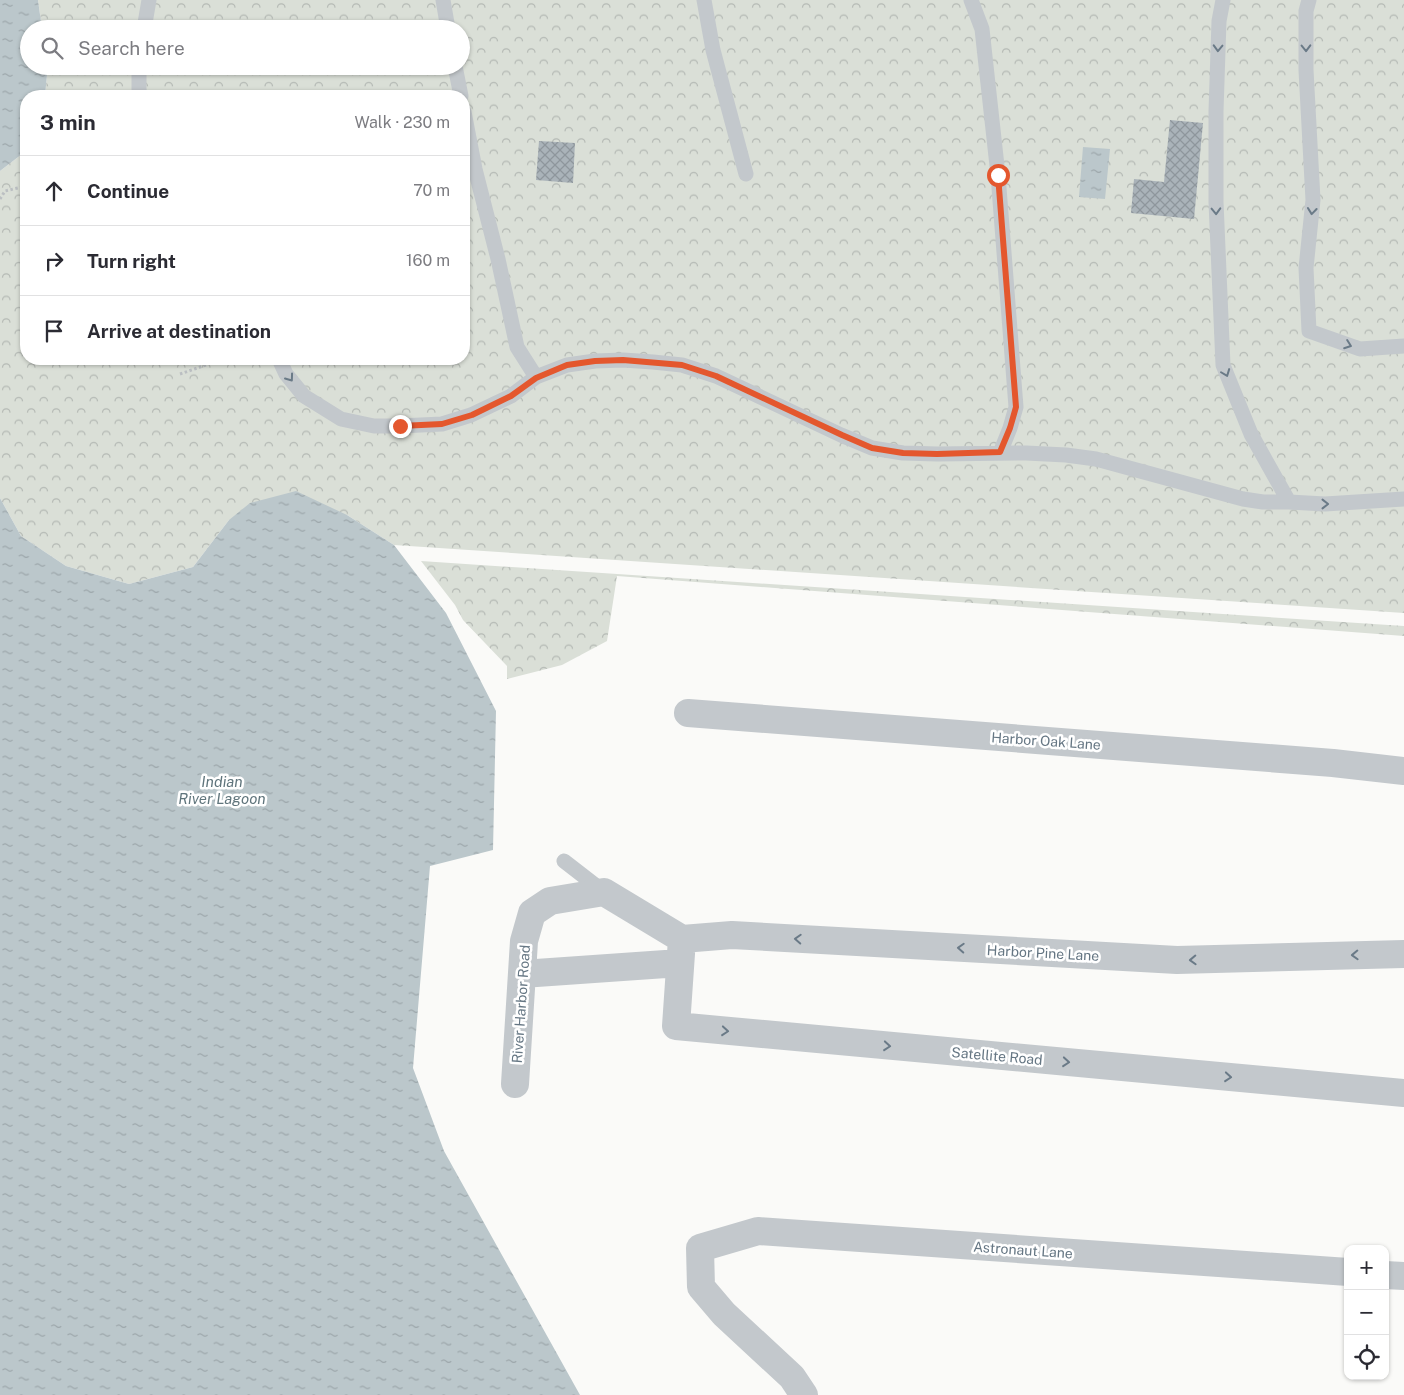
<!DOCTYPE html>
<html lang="en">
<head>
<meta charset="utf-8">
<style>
	:root { --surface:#fff; --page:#f2f2f3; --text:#2b2b33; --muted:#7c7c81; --line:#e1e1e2 }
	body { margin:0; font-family:"Public Sans",sans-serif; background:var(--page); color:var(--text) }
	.controls { position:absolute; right:15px; bottom:15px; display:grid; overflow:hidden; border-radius:10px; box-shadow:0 1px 4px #0004 }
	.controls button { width:45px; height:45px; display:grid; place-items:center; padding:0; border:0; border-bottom:1px solid var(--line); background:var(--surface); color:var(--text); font:25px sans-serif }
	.stop { position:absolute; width:15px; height:15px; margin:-11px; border:4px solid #e4572e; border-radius:50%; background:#fff }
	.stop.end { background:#e4572e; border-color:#fff; box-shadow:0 1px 5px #0008 }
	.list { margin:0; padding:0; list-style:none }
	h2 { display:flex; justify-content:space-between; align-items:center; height:65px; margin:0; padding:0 20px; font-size:21px }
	h2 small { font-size:16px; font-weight:400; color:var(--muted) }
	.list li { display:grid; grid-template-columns:32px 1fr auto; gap:15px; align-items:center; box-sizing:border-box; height:70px; padding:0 20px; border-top:1px solid var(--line) }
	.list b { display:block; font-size:19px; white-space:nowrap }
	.list em { font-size:16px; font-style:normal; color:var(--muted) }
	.icon { flex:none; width:28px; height:28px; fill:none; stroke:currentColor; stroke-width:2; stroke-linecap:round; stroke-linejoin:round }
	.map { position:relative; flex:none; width:1404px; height:1395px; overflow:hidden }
	.search { position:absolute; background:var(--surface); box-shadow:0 1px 4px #0004; left:20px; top:20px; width:450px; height:55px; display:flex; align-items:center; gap:12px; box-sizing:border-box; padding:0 18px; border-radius:28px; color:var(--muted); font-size:19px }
	.panel { position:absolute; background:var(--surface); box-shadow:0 1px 4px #0004; left:20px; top:90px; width:450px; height:275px; border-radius:20px }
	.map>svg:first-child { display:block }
	.forest { fill:url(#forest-crowns) }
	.water { fill:url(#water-ripples) }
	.building { fill:url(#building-cross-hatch) }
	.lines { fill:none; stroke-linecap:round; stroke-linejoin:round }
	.path { stroke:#bbbfc2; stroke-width:3; stroke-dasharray:2.5 2.5; stroke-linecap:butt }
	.lane { stroke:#c3c8cc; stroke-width:15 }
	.street { stroke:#c3c8cc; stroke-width:28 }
	.oneway { stroke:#6a7a87 }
	.route { stroke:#e4572e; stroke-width:6 }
	.labels { text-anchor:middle; stroke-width:5; stroke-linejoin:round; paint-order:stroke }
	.street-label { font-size:14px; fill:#657683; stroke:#fff }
	.water-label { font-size:15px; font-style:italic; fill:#60757c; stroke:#fff }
</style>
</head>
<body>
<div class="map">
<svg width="1404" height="1395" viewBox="0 0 1404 1395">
	<defs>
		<pattern id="forest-crowns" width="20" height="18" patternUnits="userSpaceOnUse" patternTransform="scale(1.25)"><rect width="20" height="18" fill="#dadfd7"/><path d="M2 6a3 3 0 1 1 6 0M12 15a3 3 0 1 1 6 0" fill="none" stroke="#b4b9b4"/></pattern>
		<pattern id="water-ripples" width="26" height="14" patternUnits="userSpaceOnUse" patternTransform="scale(1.25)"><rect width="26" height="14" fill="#bbc7cb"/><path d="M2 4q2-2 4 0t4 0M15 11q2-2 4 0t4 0" fill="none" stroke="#9ca6aa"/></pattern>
		<pattern id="building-cross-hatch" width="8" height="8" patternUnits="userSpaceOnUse" patternTransform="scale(1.25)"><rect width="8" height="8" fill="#aab3b9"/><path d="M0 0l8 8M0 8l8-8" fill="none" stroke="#8e969c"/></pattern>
	</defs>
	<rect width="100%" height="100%" fill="#fafaf8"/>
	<path class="forest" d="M38,0H1404V613L394,545L347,515L229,520L193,567L129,584L66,566L21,536L0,498V171L26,151V359H464V96H45L47,75L46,66H461V29H42Z
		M421,561L1404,626V636L617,576L607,641L562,665L507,679V666L463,620L455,605Z"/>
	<path class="water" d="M0,0H38L42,29H29V66H46L47,75L45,96H26V151L0,171Z
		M1083,147L1110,149L1105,199L1079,197Z
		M296,491L347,515L394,545L446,613L496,711L493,850L430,866L413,1068L444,1151L580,1395H0V498L21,536L66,566L129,584L193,567L229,520L250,503Z"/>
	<path class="building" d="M1170,120L1203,123L1194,219L1131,213L1134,179L1164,182Z
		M539,141L575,143L573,183L536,180Z"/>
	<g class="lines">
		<path class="path" d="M0,199L5,191L26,186
			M180,374L206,365"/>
		<path class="lane" d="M443,0L448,29
			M704,0L713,50L746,174
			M971,0L982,29L998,175L1016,407L1010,428L1000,453
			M1223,0L1219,21L1216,111V202L1223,365L1251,434L1289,502L1325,504L1404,499
			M1309,0L1306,11V70L1313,200L1306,268L1309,331L1360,349L1404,346
			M144,29L149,0
			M139,66V89L140,96
			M455,66L461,96
			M464,112L475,169L498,259L517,347L536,377
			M279,359L286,374L304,396L341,419L374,426H400L442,424L471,415L511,396L536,377L567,365L595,361L623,360L653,362L682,365L716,376L841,435L872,448L903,453L937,454L1026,453L1066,455L1096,459L1243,499L1263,502H1289
			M564,861L604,892"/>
		<path class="street" d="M688,713L1333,763L1404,771
			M682,939L676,1026L1404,1093
			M682,939L732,935L1177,960L1404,954
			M522,974L680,963
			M515,1084L524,941L532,913L550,901L604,892L682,939
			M1385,1275L1404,1276
			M804,1395L792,1377L724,1314L701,1287L700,1248L758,1231L1348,1272"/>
	</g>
	<defs><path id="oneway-chevron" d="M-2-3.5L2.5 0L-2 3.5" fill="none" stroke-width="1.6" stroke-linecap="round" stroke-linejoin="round" transform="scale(1.25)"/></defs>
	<g class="oneway">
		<use href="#oneway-chevron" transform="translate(1218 48) rotate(92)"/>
		<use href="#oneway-chevron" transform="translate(1306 48) rotate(89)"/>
		<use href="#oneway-chevron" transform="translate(1216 211) rotate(88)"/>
		<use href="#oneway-chevron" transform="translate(1312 211) rotate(96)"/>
		<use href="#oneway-chevron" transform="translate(1348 345) rotate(20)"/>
		<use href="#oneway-chevron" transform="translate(1226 373) rotate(69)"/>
		<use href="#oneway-chevron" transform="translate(290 378) rotate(54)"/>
		<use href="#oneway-chevron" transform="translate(1325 504)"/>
		<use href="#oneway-chevron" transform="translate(798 939) rotate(-177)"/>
		<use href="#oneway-chevron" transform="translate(961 948) rotate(-177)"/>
		<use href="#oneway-chevron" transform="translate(1355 955) rotate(178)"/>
		<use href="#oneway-chevron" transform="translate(1193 960) rotate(178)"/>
		<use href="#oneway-chevron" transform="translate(725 1031) rotate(5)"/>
		<use href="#oneway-chevron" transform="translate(887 1046) rotate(5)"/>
		<use href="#oneway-chevron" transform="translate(1066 1062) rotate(5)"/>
		<use href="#oneway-chevron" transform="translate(1228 1077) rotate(5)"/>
	</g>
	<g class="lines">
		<path class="route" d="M400,426L442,424L472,415L511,396L536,378L567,365L595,361L623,360L682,365L716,376L842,435L872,448L903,453L937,454L1000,452L1010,428L1016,407L998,175"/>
	</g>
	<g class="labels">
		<g class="street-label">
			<text transform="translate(1046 741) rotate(4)" y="5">Harbor Oak Lane</text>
			<text transform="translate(1043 953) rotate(3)" y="5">Harbor Pine Lane</text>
			<text transform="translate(521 1004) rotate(-86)" y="5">River Harbor Road</text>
			<text transform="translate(997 1056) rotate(5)" y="5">Satellite Road</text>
			<text transform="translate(1023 1250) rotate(4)" y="5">Astronaut Lane</text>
		</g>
		<g class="water-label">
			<text x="222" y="787">Indian<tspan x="222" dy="17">River Lagoon</tspan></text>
		</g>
	</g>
</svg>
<div class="controls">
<button>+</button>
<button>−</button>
<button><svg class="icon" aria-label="locate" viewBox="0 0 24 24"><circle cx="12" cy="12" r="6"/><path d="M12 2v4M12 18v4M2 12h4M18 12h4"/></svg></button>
</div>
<div class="stop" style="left:998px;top:175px"></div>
<div class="stop end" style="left:400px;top:426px"></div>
<div class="search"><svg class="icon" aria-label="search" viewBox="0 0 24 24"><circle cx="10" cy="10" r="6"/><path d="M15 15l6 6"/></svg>Search here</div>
<section class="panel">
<h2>3 min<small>Walk · 230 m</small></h2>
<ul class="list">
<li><svg class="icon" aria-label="ahead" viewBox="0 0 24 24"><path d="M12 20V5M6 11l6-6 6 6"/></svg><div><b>Continue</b></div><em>70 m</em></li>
<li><svg class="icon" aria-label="right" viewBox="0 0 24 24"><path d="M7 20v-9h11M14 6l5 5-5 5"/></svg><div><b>Turn right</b></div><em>160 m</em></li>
<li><svg class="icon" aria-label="arrive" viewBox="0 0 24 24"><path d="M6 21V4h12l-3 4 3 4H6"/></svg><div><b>Arrive at destination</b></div></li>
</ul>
</section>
</div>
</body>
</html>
